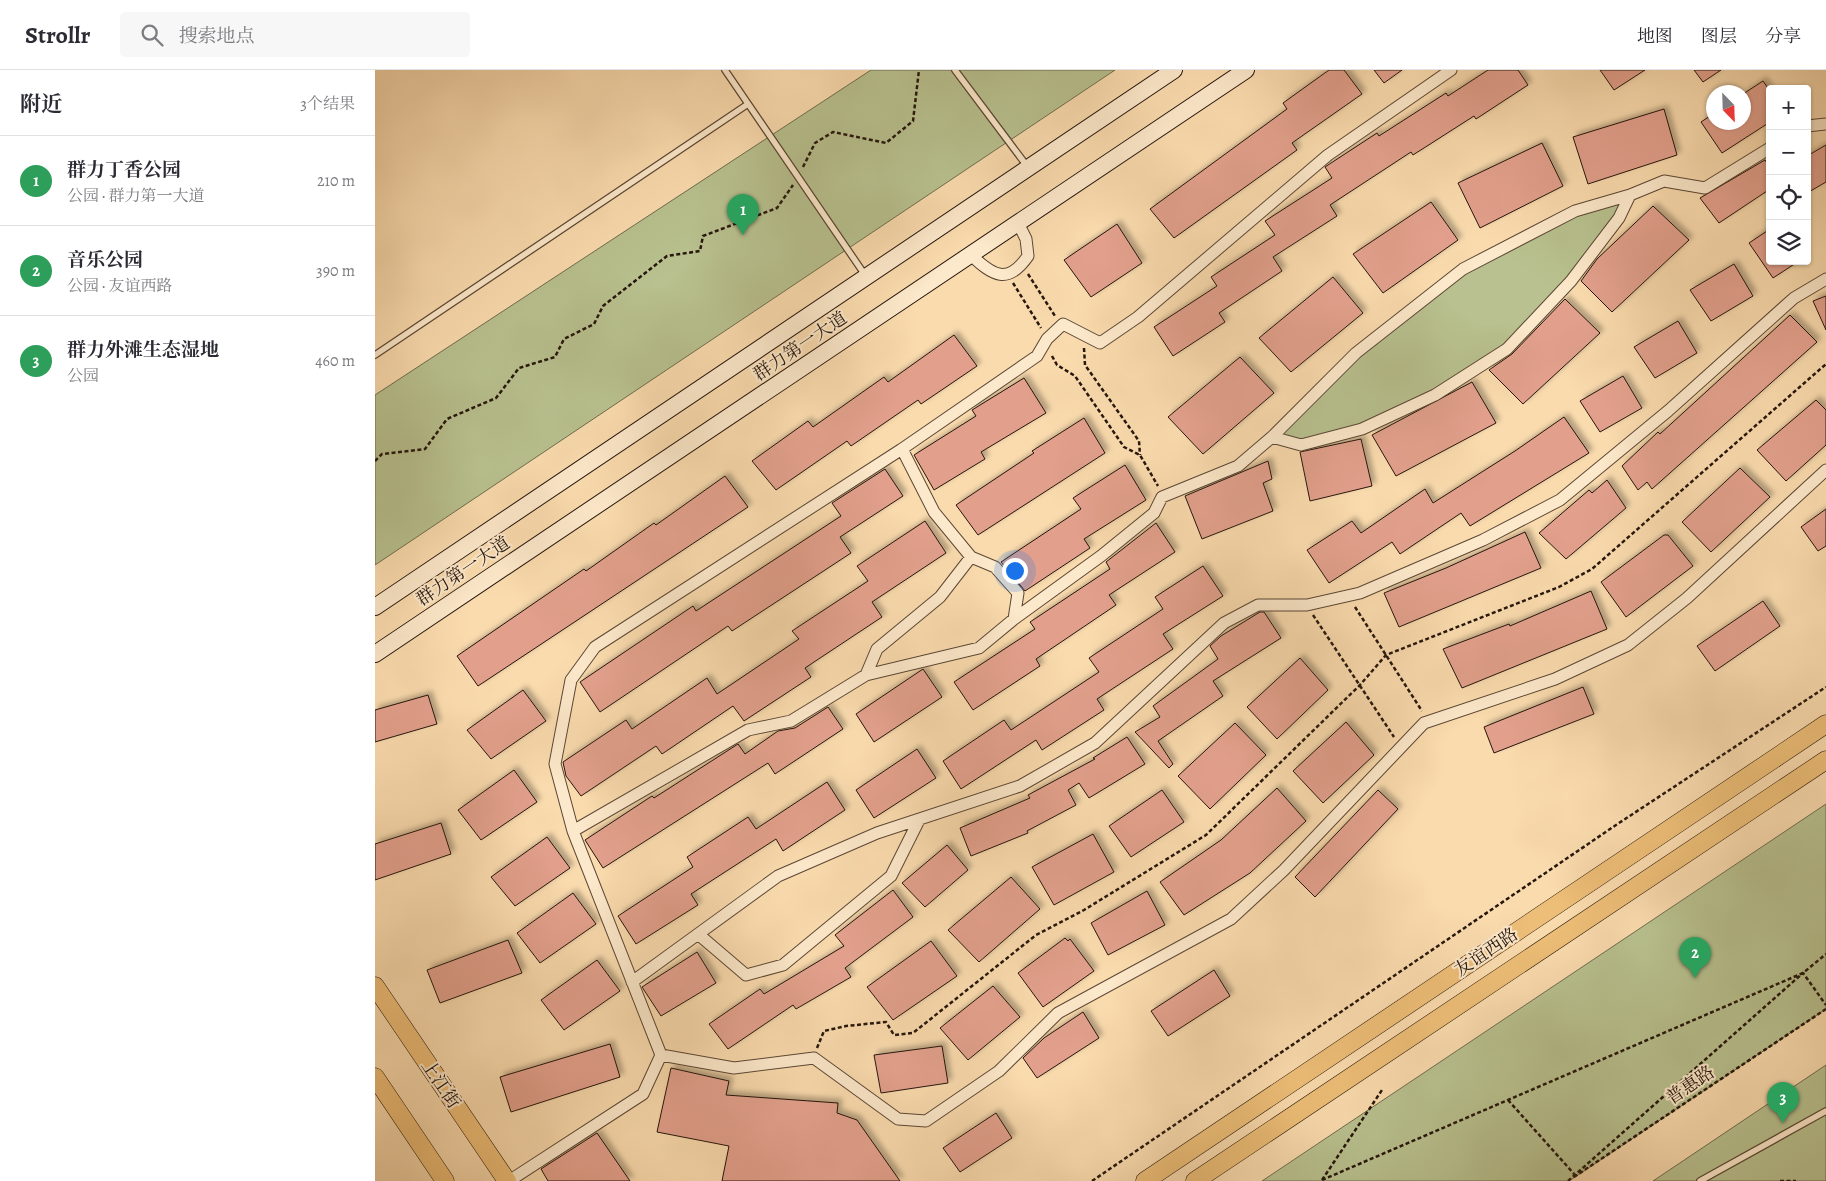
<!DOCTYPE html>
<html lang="zh">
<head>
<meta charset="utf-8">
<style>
	:root { --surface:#fff; --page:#f7f7f7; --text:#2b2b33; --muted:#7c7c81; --line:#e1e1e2; --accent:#0b8043 }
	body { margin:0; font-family:Alegreya,"Noto Serif SC",serif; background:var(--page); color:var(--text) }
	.controls { position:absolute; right:15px; top:15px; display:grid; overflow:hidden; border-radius:5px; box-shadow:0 1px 4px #0004 }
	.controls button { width:45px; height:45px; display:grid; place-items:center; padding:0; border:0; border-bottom:1px solid var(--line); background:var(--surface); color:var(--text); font:25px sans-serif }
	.compass { position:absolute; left:1331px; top:15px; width:45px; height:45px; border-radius:50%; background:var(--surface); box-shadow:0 1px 4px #0004; rotate:157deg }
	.you { position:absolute; left:639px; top:500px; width:18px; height:18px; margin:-12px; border:4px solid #fff; border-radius:50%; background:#1a73e8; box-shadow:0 0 0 8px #1a73e833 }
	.badge { display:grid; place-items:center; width:32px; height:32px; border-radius:50%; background:var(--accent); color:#fff; font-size:16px; font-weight:700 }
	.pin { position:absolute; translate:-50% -41px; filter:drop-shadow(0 1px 2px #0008) }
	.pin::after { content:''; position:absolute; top:26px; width:18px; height:15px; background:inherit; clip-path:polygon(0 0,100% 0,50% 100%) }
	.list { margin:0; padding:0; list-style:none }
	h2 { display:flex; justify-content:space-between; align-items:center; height:65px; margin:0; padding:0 20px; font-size:21px }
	h2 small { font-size:16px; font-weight:400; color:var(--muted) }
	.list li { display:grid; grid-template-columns:32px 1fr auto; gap:15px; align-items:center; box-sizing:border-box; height:90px; padding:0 20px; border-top:1px solid var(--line) }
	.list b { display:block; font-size:19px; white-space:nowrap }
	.list p { margin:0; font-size:16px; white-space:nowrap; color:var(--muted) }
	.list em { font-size:16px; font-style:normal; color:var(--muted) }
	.icon { flex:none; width:28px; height:28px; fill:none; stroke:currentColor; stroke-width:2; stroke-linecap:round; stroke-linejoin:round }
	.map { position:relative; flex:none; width:1451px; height:1111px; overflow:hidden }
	header { display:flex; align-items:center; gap:30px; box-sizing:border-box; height:70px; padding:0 25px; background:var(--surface); border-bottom:1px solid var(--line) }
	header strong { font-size:24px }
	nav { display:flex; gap:28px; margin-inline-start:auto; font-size:18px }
	.search { width:350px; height:45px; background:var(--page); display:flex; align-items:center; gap:12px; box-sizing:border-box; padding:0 18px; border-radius:5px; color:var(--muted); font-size:19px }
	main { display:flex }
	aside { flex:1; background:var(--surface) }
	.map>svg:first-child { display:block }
	.green { fill:#b8c18f; stroke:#6f6c4e }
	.building { fill:#e2a08c; stroke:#26160c; filter:url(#shadow) }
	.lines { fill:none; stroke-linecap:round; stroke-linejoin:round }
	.lane-casing { stroke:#5b4734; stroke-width:8 }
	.street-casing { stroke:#5b4734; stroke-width:13 }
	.secondary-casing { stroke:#26160c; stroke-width:18 }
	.primary-casing { stroke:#26160c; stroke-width:19 }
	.path { stroke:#26160c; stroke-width:2.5; stroke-dasharray:4 2.5; stroke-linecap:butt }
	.lane { stroke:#fce8ca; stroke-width:5.5 }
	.street { stroke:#fce8ca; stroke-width:11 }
	.secondary { stroke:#fce8ca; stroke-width:16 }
	.primary { stroke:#edbe77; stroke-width:18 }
	.labels { text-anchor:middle; stroke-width:4; stroke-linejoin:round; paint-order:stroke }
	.street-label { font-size:18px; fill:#26160c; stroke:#fce8ca }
</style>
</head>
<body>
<header>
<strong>Strollr</strong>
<div class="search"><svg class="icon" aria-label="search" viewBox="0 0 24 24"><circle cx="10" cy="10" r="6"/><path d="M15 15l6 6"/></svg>搜索地点</div>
<nav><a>地图</a><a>图层</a><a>分享</a></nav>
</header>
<main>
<aside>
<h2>附近<small>3个结果</small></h2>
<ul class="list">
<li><span class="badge" style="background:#2e9e5b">1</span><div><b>群力丁香公园</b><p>公园 · 群力第一大道</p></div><em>210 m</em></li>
<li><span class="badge" style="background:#2e9e5b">2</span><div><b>音乐公园</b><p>公园 · 友谊西路</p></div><em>390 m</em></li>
<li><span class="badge" style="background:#2e9e5b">3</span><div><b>群力外滩生态湿地</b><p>公园</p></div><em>460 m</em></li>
</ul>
</aside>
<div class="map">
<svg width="1451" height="1111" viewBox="0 0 1451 1111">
	<defs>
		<filter id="shadow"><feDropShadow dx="4" dy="-4" stdDeviation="2.5" flood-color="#0004"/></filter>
	</defs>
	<rect width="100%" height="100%" fill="#fadbae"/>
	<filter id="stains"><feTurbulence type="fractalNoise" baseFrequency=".004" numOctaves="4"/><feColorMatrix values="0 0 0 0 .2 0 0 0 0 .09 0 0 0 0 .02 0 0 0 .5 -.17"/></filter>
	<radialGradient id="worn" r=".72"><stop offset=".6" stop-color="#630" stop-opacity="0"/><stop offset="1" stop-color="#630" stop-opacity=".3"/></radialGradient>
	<path class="green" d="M496,0H740L0,495V325Z
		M1255,125L1244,148L1132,279L987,359L926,375L897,367L981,283L1088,199L1200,141Z
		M1451,734V939L1194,1111H887Z
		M1451,995V1111H1278Z"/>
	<path class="building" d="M954,0H969L987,24L917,73L922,80L799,168L775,139L912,39L908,33Z
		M999,0H1027L1009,13Z
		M1113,0H1143L1153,15L1101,49L1099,46L1038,85L1036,82L955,135L962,146L898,187L907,201L844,243L850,252L798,286L779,257L842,216L836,207L900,165L890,151L957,108L950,97L953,95L1002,63L1004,66L1071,23L1073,26Z
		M1225,0H1270L1239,20Z
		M1319,0H1346L1328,12Z
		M1388,11L1395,21V52L1347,83L1326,52L1338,44V52H1368V24Z
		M1289,39L1302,85L1213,114L1198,67Z
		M1167,73L1188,116L1105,158L1083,113Z
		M1451,75V112L1432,123V86Z
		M1390,90L1395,97V119L1344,153L1325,128Z
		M1056,132L1083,170L1008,223L978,184Z
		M1278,136L1314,170L1237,242L1206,211L1222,189Z
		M742,154L767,193L716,227L689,190Z
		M1395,159V191H1424L1398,208L1374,173Z
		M1359,194L1378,226L1336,251L1315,220Z
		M958,207L988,243L916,302L884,268Z
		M1451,226V260L1438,231Z
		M1190,229L1225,263L1148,334L1114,300L1137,284Z
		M1415,245L1442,272L1277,419L1272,412L1263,420L1247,396L1283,362L1285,364Z
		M1303,251L1322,283L1280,308L1259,277Z
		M579,265L602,296L546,334L543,330L476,376L472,371L401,420L377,391L433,351L438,357L509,307L513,312Z
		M865,287L899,323L828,384L793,347Z
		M1248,306L1267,338L1225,362L1205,331Z
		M649,308L671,343L606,382L610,389L559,420L539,385L601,346L597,340Z
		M1097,312L1121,353L1021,406L997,365Z
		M1441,330L1451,340V375L1411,411L1382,380Z
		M1189,347L1214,383L1095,456L1086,443L1025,484L1017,472L954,513L932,480L977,451L986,463L1050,419L1058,433L1140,381Z
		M709,348L730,383L603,465L581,435L659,383L657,381Z
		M986,369L997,416L935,431L925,382Z
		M893,391L897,409L888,413L898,441L827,469L810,426Z
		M750,395L771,430L709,469L715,478L650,521L626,492L706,439L698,428Z
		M1365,398L1395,427L1336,482L1307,452Z
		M510,399L528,426L465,467L476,483L357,561L353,556L225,642L205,612L318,536L321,541L466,446L457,433Z
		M350,406L373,437L103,616L82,586L209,499L211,501L279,453L281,455Z
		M1232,410L1251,438L1191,489L1164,463L1214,420L1217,423Z
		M1451,439V476L1443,481L1426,457Z
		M550,451L571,483L497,532L507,547L430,598L436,607L369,651L358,636L287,684L281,676L206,726L191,706L188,692L251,650L257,659L332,608L342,624L424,569L417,561L493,511L482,496Z
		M781,453L800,482L734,525L741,535L661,589L665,596L598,640L579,612L660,559L655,552L735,499L731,492Z
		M1150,462L1166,498L1024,557L1009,523L1071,498Z
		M1289,465H1293L1318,496L1251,547L1226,512Z
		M828,496L848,526L788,564L798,579L722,629L729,640L667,680L661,670L586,719L568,691L629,650L636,660L724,602L714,588L788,539L780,527Z
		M1216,521L1232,559L1087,618L1068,579L1134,554L1135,556Z
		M1388,531L1405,556L1340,601L1322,576Z
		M885,542H889L906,568L838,611L848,626L783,671L798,694L794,698L760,662L785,647L778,636L843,589L835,576L846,566Z
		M925,588L953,620L902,669L872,637Z
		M548,599L567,627L499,672L481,644Z
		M1208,617L1219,644L1119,683L1109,657Z
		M148,620L171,651L116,689L92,660Z
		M53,625L62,654L0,672V640Z
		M453,637L468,659L400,704L393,693L228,798L210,770L277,726L279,728L363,674L370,684L403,661L420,658Z
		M971,652L999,685L948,733L918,701Z
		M860,653L891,685L835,739L803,706Z
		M752,667L770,694L714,728L704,713L693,720L701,735L652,761L653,763L596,786L585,758L655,728L653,725L720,689L718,688Z
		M542,679L561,708L499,748L481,720Z
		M139,700L162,732L106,770L83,740Z
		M452,712L470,740L408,781L401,769L316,824L323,835L261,874L243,846L318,797L312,787L373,747L381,759Z
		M902,718L931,751L875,803L809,845L785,812L846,770Z
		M787,720L809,752L756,787L734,756Z
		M1003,720L1023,739L940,827L920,807Z
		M66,753L76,784L0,810V774Z
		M718,764L739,802L679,835L657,797Z
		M172,767L195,798L140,836L116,807Z
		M572,775L593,800L550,837L527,813Z
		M636,807L665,839L604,892L573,860Z
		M518,820L538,847L470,898L476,907L421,939L418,935L353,979L334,954L385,919L389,924L469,876L460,865Z
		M772,821L790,855L733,885L716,853Z
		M198,823L221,854L165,893L142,863Z
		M690,868L693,871L695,869L719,901L668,937L643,903Z
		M133,870L147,903L65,933L52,900Z
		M556,871L582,906L518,950L492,917Z
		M322,882L341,913L286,946L267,917Z
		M222,890L245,921L189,960L166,930Z
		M839,900L855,926L793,966L776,941Z
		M618,916L645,947L593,990L565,958Z
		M708,942L724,968L662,1008L648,988L669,968Z
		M235,974L245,1007L136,1042L125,1007Z
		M567,976L573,1013L506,1023L499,985Z
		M296,998L354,1011L351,1025L463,1033L462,1043L482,1050L525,1111H347L354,1076L282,1062Z
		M621,1043L637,1068L585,1102L568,1078Z
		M222,1063L255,1111H173L166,1099Z"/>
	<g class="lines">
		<defs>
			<path id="lane" d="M350,0L490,205
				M580,0L652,96
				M0,285L373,34
				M1325,1111L1451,1041"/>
			<path id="street" d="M1432,56L1451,54
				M596,185C618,206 633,215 653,186L651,169L643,153
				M897,367L981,283L1088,199L1200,141L1255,125
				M639,549L726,486L779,443L787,427L863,396L897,367L926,375L987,359L1060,325L1132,279L1196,211L1244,148L1255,125L1289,111L1330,118L1395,78
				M491,605L502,579L565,527L596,487
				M198,761L373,660L416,651L491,605L604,578L639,549L643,523L620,497L596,487L559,442L527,379
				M323,864L371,905L408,895L516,806L544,750
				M257,912L403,806L502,763L645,716L720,673L849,553L883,535H932L985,523L1108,470L1185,430L1293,341L1419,228L1451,209
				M286,985L359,998L439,988L523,1049L551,1051L624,1001L683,943L856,849L909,800L1049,653L1180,609L1253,575L1312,528L1451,400
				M134,1111L268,1024L286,985L198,761L180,694L196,610L220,577L527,379L662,286L672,269L688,254L725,273L763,247L953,85L1076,0"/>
			<path id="secondary" d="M0,537L799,0
				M0,584L871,0"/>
			<path id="primary" d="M0,916L132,1111
				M0,1007L70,1111
				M770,1111L1451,654
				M820,1111L1451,690"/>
		</defs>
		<use href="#lane" class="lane-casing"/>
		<use href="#street" class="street-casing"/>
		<use href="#secondary" class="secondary-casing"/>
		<use href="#primary" class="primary-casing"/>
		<path class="path" d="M428,97L440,73L458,62L511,73L538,51L544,0
			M653,204L680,246
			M638,213L666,258
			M709,278L710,295L764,371L765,385
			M677,286L682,295L700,306L749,377L765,385L783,416
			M0,391L7,384L50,379L72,349L121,328L144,298L180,287L189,269L219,254L228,236L292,186L325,181L328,166L402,138L418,115
			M980,537L1047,641
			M938,545L1019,667
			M442,978L449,961L471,956L511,952L519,965L538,963L661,865L709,840L831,765L985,615L1011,585L1184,517L1217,499L1451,294
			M1133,1030L1200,1105
			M1199,1107L1451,939
			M947,1110L1428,903L1451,884
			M947,1110L1007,1020
			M717,1111L1241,755L1451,617
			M1193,1111L1428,903L1451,935
			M1405,1111H1421"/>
		<use href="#lane" class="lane"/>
		<use href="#street" class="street"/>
		<use href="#secondary" class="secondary"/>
		<use href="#primary" class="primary"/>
	</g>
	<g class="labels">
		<g class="street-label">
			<text transform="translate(425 276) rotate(-34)" y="6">群力第一大道</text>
			<text transform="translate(88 501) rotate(-34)" y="6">群力第一大道</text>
			<text transform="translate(1111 882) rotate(-34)" y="6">友谊西路</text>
			<text transform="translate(66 1014) rotate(56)" y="6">上江街</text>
			<text transform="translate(1315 1015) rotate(-34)" y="6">普惠路</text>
		</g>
	</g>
	<rect width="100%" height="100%" filter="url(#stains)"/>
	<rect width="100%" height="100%" fill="url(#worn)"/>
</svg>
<div class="controls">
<button>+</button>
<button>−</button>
<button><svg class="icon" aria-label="locate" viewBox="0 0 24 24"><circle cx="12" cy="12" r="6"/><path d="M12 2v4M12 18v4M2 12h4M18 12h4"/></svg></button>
<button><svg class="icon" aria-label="layers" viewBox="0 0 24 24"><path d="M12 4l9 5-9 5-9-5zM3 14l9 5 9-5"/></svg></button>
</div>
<svg class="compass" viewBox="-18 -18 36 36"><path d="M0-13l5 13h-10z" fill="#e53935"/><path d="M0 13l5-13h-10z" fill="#7c7c81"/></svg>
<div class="you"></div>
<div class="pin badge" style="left:368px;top:165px;background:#2e9e5b">1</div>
<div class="pin badge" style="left:1320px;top:908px;background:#2e9e5b">2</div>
<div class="pin badge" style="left:1408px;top:1053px;background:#2e9e5b">3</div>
</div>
</main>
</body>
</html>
